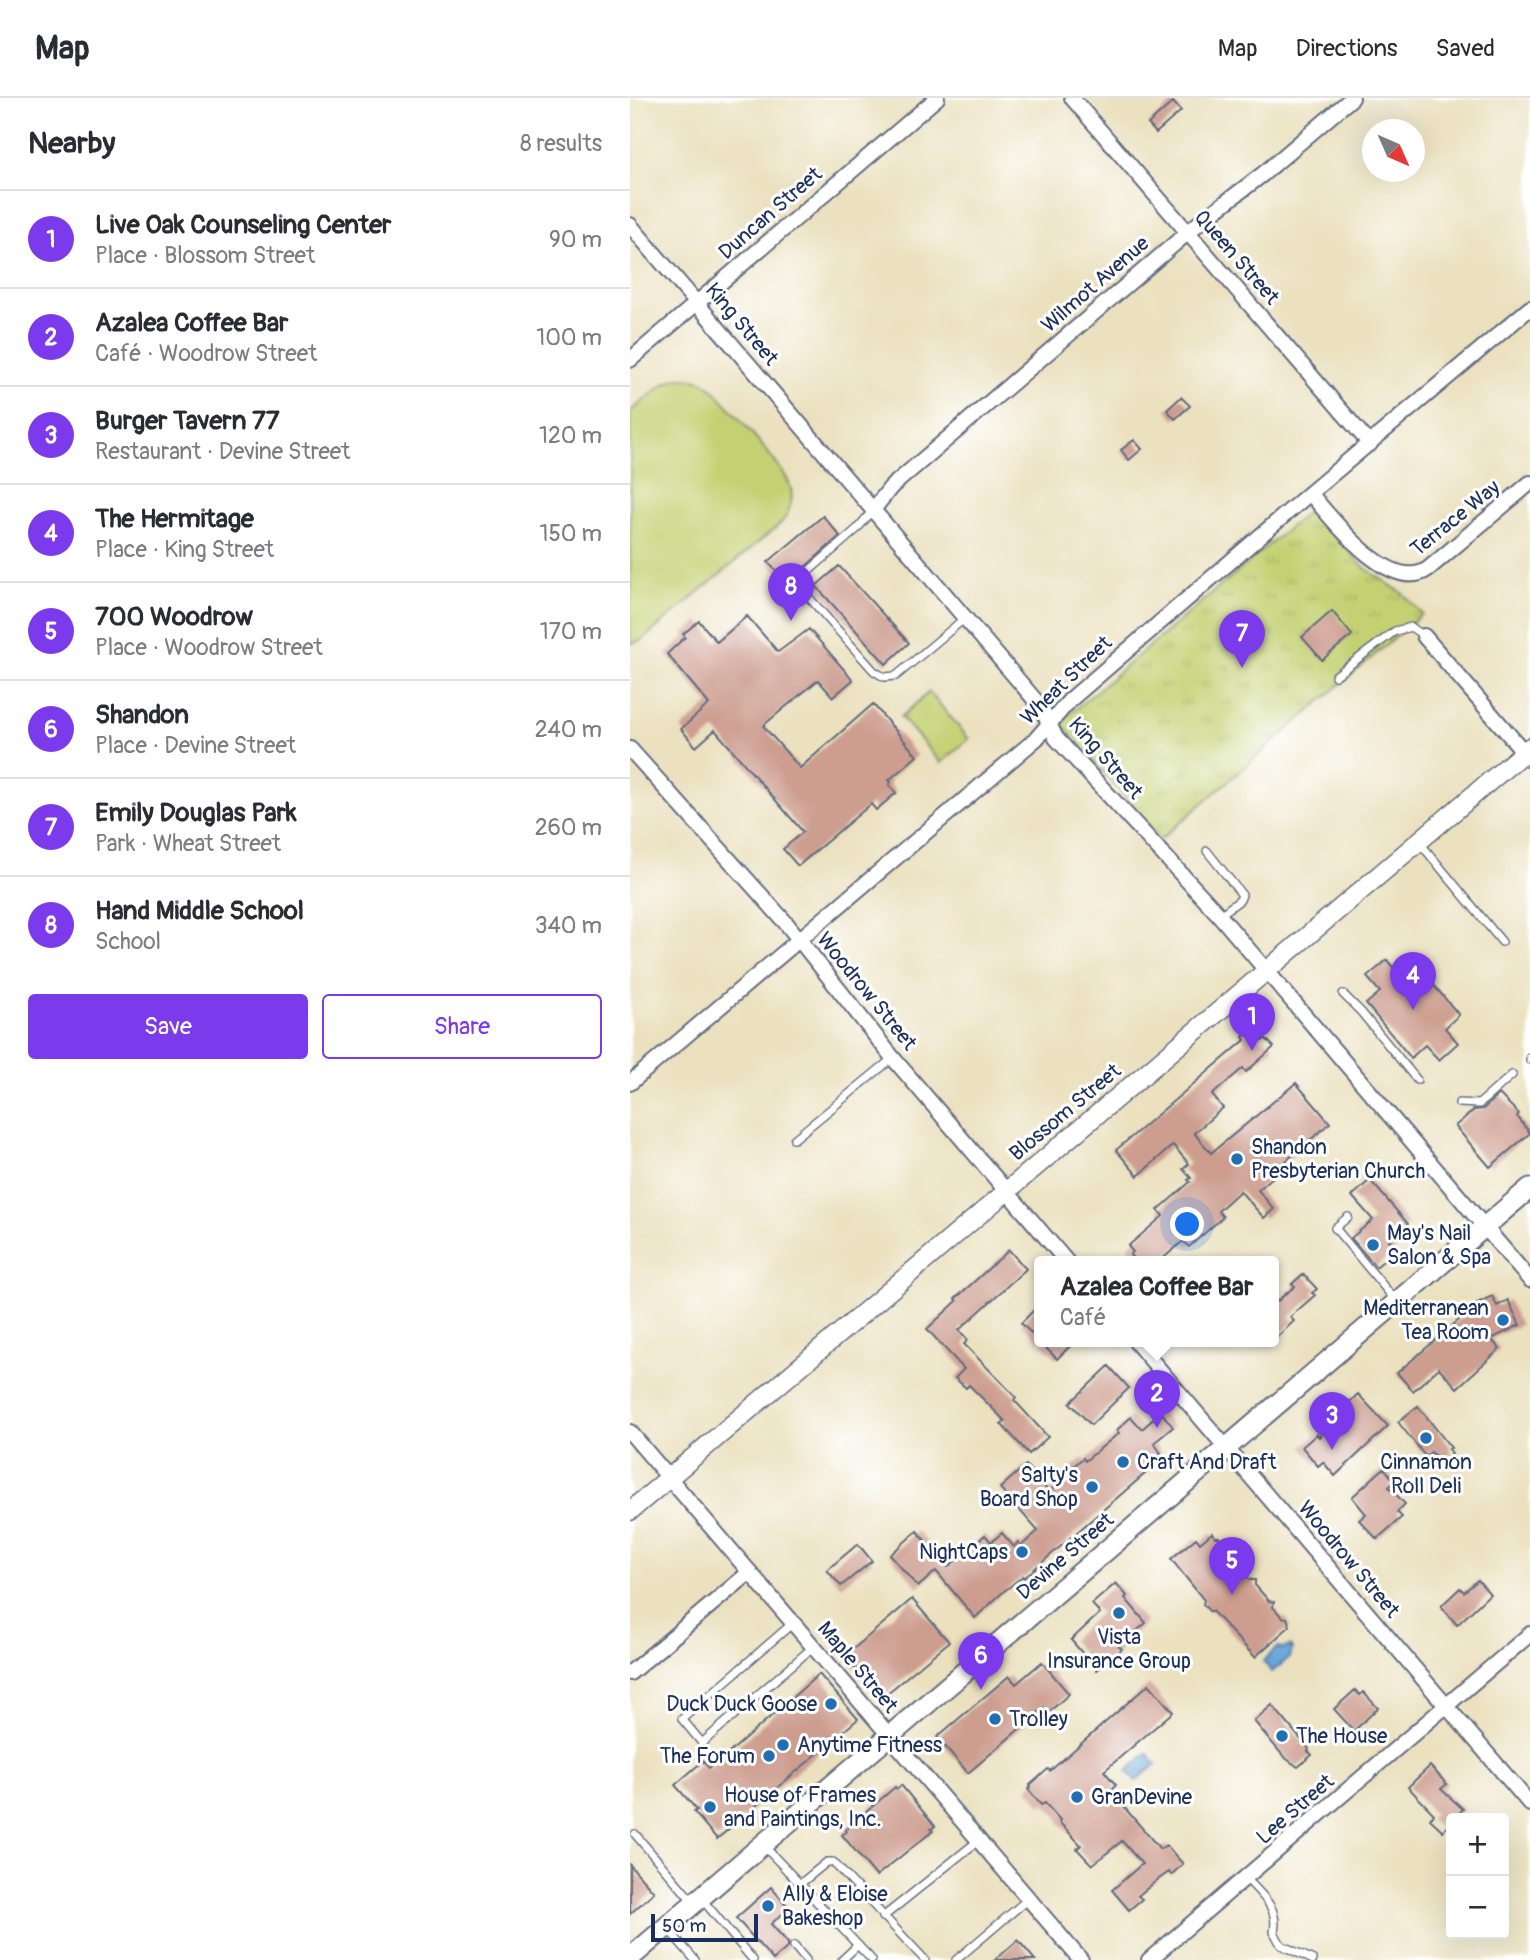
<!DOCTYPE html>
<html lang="en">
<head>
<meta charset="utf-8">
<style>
	:root { --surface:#fff; --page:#f2f2f3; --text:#2b2b33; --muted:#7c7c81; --line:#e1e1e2; --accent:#7c3aed }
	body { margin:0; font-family:Pangolin,sans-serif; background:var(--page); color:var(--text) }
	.controls { position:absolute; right:21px; bottom:21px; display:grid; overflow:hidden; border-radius:7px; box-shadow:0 7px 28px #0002 }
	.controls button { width:63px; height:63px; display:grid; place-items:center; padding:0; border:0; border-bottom:2px solid var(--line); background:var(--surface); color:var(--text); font:35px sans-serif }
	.compass { position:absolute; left:732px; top:21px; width:63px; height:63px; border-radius:50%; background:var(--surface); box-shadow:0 7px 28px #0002; rotate:135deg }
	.scale { position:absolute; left:21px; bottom:18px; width:107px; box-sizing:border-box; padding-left:7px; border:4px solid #1b2f5e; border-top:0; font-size:19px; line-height:24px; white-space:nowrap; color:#1b2f5e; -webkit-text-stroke:5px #fff; paint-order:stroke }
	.you { position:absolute; left:558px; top:1127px; width:24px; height:24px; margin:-18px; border:5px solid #fff; border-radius:50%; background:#1a73e8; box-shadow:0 0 0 10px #1a73e833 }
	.badge { display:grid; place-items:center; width:46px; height:46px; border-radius:50%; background:var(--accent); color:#fff; font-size:23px; font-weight:700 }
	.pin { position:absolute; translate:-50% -58px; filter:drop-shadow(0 2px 4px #0008) }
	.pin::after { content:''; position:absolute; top:37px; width:24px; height:21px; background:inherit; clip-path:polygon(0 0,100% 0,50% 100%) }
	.popup { position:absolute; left:404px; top:1158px; width:245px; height:91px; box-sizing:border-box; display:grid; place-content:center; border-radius:7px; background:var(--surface); filter:drop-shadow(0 2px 5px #0005); font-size:23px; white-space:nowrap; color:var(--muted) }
	.popup b { font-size:26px; color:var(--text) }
	.popup::after { content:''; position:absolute; left:50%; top:100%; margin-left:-14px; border:14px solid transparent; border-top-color:var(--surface) }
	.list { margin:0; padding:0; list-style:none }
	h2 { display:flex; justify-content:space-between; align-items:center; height:91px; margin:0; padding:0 28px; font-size:30px }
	h2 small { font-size:23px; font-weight:400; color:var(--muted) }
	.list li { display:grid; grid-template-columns:46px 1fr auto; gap:21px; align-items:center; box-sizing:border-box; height:98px; padding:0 28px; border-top:2px solid var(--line) }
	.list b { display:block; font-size:26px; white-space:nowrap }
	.list p { margin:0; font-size:23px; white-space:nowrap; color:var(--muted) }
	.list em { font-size:23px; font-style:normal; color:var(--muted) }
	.actions { display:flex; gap:14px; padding:21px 28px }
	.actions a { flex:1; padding:16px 0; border:2px solid var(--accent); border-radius:7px; text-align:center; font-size:24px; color:var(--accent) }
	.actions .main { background:var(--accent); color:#fff }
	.map { position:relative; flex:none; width:900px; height:1862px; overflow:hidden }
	header { display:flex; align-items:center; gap:42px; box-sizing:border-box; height:98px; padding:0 35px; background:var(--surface); border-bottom:2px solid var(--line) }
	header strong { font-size:33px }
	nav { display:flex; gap:38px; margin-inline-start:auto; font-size:24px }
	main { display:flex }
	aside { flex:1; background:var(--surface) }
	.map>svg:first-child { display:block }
	.grass { fill:url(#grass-tufts); stroke:#708068; stroke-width:2 }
	.pitch { fill:#c4d173; stroke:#708068; stroke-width:2 }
	.water { fill:url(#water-ripples); stroke:#406a9c; stroke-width:2 }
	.building { fill:#cd9e90 }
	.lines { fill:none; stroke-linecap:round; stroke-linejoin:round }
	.service-casing { stroke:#646d80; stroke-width:10 }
	.minor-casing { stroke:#646d80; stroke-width:18 }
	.tertiary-casing { stroke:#646d80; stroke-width:21 }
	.secondary-casing { stroke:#646d80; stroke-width:23 }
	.service { stroke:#fff; stroke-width:7 }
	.minor { stroke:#fff; stroke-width:14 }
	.tertiary { stroke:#fff; stroke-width:18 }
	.secondary { stroke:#fff; stroke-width:19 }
	.poi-dot { fill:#1f6fb2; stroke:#fff; stroke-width:2.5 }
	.labels { text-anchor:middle; stroke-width:6; stroke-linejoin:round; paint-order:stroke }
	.street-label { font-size:21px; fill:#1b2f5e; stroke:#fff }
	.poi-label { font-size:21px; fill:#1b2f5e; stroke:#fff; text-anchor:start }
</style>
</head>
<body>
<header>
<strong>Map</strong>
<nav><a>Map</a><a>Directions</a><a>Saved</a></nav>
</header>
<main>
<aside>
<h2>Nearby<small>8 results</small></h2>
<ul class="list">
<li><span class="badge">1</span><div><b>Live Oak Counseling Center</b><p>Place · Blossom Street</p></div><em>90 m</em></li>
<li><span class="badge">2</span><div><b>Azalea Coffee Bar</b><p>Café · Woodrow Street</p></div><em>100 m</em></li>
<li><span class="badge">3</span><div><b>Burger Tavern 77</b><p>Restaurant · Devine Street</p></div><em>120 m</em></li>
<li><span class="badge">4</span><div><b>The Hermitage</b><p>Place · King Street</p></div><em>150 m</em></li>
<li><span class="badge">5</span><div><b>700 Woodrow</b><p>Place · Woodrow Street</p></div><em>170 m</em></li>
<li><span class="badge">6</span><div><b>Shandon</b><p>Place · Devine Street</p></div><em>240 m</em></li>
<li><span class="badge">7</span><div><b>Emily Douglas Park</b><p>Park · Wheat Street</p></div><em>260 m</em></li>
<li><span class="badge">8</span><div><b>Hand Middle School</b><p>School</p></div><em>340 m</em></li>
</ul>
<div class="actions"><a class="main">Save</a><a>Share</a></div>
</aside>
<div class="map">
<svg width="900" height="1862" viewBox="0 0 900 1862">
	<defs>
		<pattern id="grass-tufts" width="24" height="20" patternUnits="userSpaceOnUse" patternTransform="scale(1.75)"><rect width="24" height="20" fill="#c4d173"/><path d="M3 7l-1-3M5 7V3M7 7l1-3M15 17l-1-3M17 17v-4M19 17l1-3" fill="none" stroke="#a8b466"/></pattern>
		<pattern id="water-ripples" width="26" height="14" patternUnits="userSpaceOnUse" patternTransform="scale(1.75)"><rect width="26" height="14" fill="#66a5d9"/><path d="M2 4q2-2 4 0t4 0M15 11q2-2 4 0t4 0" fill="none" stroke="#5387b3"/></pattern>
	</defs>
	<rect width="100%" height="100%" fill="#fff"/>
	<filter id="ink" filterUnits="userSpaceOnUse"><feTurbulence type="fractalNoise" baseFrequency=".0143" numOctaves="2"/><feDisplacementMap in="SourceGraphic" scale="14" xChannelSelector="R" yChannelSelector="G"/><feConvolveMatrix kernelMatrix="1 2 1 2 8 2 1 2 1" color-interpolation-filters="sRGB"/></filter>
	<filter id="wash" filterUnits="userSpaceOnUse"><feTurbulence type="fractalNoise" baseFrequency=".00686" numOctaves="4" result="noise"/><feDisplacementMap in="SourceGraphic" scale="28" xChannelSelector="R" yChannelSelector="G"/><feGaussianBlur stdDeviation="1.57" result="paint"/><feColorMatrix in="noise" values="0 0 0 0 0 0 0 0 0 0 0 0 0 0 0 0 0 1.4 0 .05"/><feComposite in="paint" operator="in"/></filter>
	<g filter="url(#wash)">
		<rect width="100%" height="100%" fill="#ebe1bf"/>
		<path class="grass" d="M680,412L735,470L772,495L792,516L531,741L430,624Z"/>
		<path class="pitch" d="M47,280C56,280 66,280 74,284C87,292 154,371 159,385C165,398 160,416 150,426L12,542L0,546V314L34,286Z
			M299,594L339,641L311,665L271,619Z"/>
		<path class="water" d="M660,1548L662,1551L659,1560L642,1574L633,1563L648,1549L654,1550Z
			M517,1655L526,1666L506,1683L497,1673Z"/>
		<g id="blocks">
			<path class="building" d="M543,4L551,13L526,35L518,26Z
				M551,299L560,308L545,321L537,312Z
				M504,342L512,351L499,362L491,352Z
				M193,418L210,438L157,485L138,464Z
				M209,468L279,545L256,566L186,488Z
				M702,513L722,537L692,562L672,539Z
				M117,518L148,554L179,531L223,582L203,599L188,582L135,626L134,629L170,670L243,606L287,658L259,682L261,684L259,686L266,695L246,712L241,706L168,768L153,751L173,734L85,632L66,649L51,631L79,606L37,556L55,539L53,536L69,523L87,544Z
				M757,862L770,878L785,865L829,917L815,930L828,945L809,962L795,947L781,960L736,906L750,894L737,879Z
				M622,931L632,943L635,940L644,949L616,974L613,970L582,997L593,1010L564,1035L581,1055L666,985L700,1025L649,1069L651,1072L628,1092L644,1111L634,1120L610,1093L588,1113L593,1119L559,1149L553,1143L529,1164H506L500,1157L503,1154L498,1148L533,1118L528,1112L560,1084L558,1082L561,1080L553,1071L559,1066L543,1047L508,1078L486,1052L615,942L613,939Z
				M869,996L889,1016L887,1018L900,1035L860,1069L825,1028L844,1012L853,1011Z
				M740,1082L778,1126L759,1142L767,1151L746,1169L721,1140L743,1122L722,1098Z
				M379,1152L396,1171L329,1232L338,1242L334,1246L386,1299L384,1302L418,1339L399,1356L371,1326L375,1323L339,1287L336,1290L325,1280L334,1271L297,1231L327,1203L325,1201Z
				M673,1176L687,1191L682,1195L685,1197L660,1219L664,1223L644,1242V1206L665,1188L662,1186Z
				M862,1198L867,1208L878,1202L890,1227L861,1241L870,1251L827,1290L809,1270L783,1293L767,1275L844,1209L843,1207Z
				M410,1206V1244L391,1225Z
				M410,1244H444L427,1261Z
				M479,1268L499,1290L461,1327L440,1305Z
				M728,1296L758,1328L705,1378L693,1364L688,1368L672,1349L687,1336L689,1339L714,1317L710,1313Z
				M788,1308L821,1350L819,1351L822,1355L811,1364L801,1354L795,1358L768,1324Z
				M531,1314L543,1329L524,1345L531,1355L514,1370L517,1374L394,1480L393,1478L373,1494L345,1520L306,1473L288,1489L260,1457L287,1433L318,1469L355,1437L361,1444L372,1435L384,1449L388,1444L391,1448L408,1433L370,1390L396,1367L419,1394L437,1379L434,1376L453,1360L455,1363L489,1335L487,1332L501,1319L512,1331Z
				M754,1370L765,1383L759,1389L775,1406L767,1414L772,1419L747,1441L729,1422L736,1416L722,1399Z
				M582,1435L585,1439H589V1445L603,1461H609L608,1467L620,1482H625V1487L639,1503L644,1504L643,1509L652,1519L657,1520L660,1528L625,1559L582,1513H579L573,1506L574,1502L541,1461L566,1440L570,1445Z
				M228,1446L242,1463L211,1488L197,1472Z
				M848,1482L860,1496L827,1527L811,1508L830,1490L834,1494Z
				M486,1485L497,1498L495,1500L516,1525L489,1548L492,1551L467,1572L441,1542L470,1515L462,1506Z
				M282,1501L319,1544L255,1597H248L215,1558Z
				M412,1564L439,1596L418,1615L414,1610L338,1675L307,1639L379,1578L386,1586Z
				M189,1576L228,1621L87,1741L64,1714L67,1712L45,1687L73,1663L79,1670L99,1655Z
				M519,1586L543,1614L474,1673L486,1687L482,1691L489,1699L487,1701L530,1751L536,1747L553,1766L541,1777L539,1774L526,1783L508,1798L512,1801L499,1812L482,1792L512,1766L492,1743L462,1767L447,1751L451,1747L429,1724L430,1722L415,1705L411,1707L398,1691L401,1688L400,1687L418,1671L420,1673Z
				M725,1592L730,1597L733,1594L748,1610L724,1633L704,1611Z
				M642,1607L679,1651L678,1653L682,1657L668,1669L654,1659L624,1623Z
				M800,1668L817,1686L811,1691L833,1711L825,1720H821V1724L813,1733L800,1721L804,1716L778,1689Z
				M271,1687L305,1728L301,1731L303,1733L246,1778L212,1737L216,1734L215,1732L265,1689L267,1691Z
				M0,1767L24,1794L0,1816Z
				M141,1789L159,1810L141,1826L158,1845V1849L143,1862L106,1820Z
				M388,1842L405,1862H365Z"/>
		</g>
	</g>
	<g filter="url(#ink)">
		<use href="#blocks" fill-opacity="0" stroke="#646d80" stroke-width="2"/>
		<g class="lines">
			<defs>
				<path id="service" d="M243,412L227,431L172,479L175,495L244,573L254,579L266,578L335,520
					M705,578L765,533L781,529L794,538
					M790,745L872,844
					M577,753L612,797L610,802L590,817
					M713,896L731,914L787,982
					M900,959V962
					M829,1005L849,1006L882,977
					M164,1041L263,960
					M718,1119L705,1130L766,1203
					M163,1525L52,1621L72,1645L183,1549
					M5,1736L64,1805
					M134,1748L242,1862
					M616,1780C632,1798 649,1809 644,1834L651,1847L683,1862
					M170,1786L197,1764H203L295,1862
					M71,1800L123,1862
					M253,1819L349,1742
					M38,1831L65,1862
					M164,1848L176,1862
					M212,1862L228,1847
					M326,1862L398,1801"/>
				<path id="minor" d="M442,0L740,346
					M0,127L411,609L426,640L589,817L900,1182
					M0,262L307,0
					M680,395C701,420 760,497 798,471L900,385
					M243,412L261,389L570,124L633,76L722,0
					M794,538L900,661
					M0,651L156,825L263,960L437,1164
					M0,985L406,641L440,602L680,395L900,210
					M506,1244L900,1706
					M0,1334L451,1862
					M0,1575L120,1474
					M519,1862L900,1536"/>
				<path id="tertiary" d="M0,1413L900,649"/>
				<path id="secondary" d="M0,1860L900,1090"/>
			</defs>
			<use href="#service" class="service-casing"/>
			<use href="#minor" class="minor-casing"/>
			<use href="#tertiary" class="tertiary-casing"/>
			<use href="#secondary" class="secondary-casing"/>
			<use href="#service" class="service"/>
			<use href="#minor" class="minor"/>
			<use href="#tertiary" class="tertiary"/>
			<use href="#secondary" class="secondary"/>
		</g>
	</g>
	<g class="poi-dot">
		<circle cx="607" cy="1061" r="7"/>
		<circle cx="743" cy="1147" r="7"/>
		<circle cx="873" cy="1222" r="7"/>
		<circle cx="796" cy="1340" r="7"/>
		<circle cx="493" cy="1364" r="7"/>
		<circle cx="462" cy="1389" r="7"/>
		<circle cx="392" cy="1454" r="7"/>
		<circle cx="489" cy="1515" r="7"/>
		<circle cx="201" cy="1606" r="7"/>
		<circle cx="365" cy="1621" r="7"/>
		<circle cx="652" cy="1638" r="7"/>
		<circle cx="153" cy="1647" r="7"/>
		<circle cx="139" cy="1658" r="7"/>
		<circle cx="447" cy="1699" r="7"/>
		<circle cx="80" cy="1709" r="7"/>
		<circle cx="138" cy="1808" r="7"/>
	</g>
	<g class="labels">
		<g class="street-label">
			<text transform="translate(140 115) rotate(-41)" y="7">Duncan Street</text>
			<text transform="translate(607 159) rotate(49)" y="7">Queen Street</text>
			<text transform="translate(465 186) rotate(-41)" y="7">Wilmot Avenue</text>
			<text transform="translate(112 226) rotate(50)" y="7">King Street</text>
			<text transform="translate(825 420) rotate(-39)" y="7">Terrace Way</text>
			<text transform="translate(436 582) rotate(-44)" y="7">Wheat Street</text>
			<text transform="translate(476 660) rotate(49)" y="7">King Street</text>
			<text transform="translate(237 893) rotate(51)" y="7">Woodrow Street</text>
			<text transform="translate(435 1014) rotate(-40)" y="7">Blossom Street</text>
			<text transform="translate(435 1458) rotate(-41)" y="7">Devine Street</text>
			<text transform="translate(719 1461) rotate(50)" y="7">Woodrow Street</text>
			<text transform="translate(228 1569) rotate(50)" y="7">Maple Street</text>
			<text transform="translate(665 1711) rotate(-41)" y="7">Lee Street</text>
		</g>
		<g class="poi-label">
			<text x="621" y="1056">Shandon<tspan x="621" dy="24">Presbyterian Church</tspan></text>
			<text x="757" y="1142">May's Nail<tspan x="757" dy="24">Salon &amp; Spa</tspan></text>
			<text x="859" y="1217" text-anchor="end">Mediterranean<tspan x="859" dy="24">Tea Room</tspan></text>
			<text x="507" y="1371">Craft And Draft</text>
			<text x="796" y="1371" text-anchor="middle">Cinnamon<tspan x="796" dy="24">Roll Deli</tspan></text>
			<text x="448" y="1384" text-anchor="end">Salty's<tspan x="448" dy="24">Board Shop</tspan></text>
			<text x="378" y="1461" text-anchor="end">NightCaps</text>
			<text x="489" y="1546" text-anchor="middle">Vista<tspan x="489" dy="24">Insurance Group</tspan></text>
			<text x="187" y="1613" text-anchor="end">Duck Duck Goose</text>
			<text x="379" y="1628">Trolley</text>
			<text x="666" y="1645">The House</text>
			<text x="167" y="1654">Anytime Fitness</text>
			<text x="125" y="1665" text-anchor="end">The Forum</text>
			<text x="94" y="1704">House of Frames<tspan x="94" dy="24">and Paintings, Inc.</tspan></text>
			<text x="461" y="1706">GranDevine</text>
			<text x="152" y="1803">Ally &amp; Eloise<tspan x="152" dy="24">Bakeshop</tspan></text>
		</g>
	</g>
</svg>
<div class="controls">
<button>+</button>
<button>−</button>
</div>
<svg class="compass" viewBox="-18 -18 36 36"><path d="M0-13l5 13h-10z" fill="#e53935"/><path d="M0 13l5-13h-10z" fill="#7c7c81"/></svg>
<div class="scale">50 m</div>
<div class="you"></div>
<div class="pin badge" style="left:622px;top:953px">1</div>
<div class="pin badge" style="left:527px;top:1330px">2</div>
<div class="popup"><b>Azalea Coffee Bar</b>Café</div>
<div class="pin badge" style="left:702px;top:1352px">3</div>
<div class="pin badge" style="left:783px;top:912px">4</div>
<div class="pin badge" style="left:602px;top:1497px">5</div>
<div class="pin badge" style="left:351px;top:1592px">6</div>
<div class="pin badge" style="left:612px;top:570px">7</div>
<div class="pin badge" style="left:161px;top:523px">8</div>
</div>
</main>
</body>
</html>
